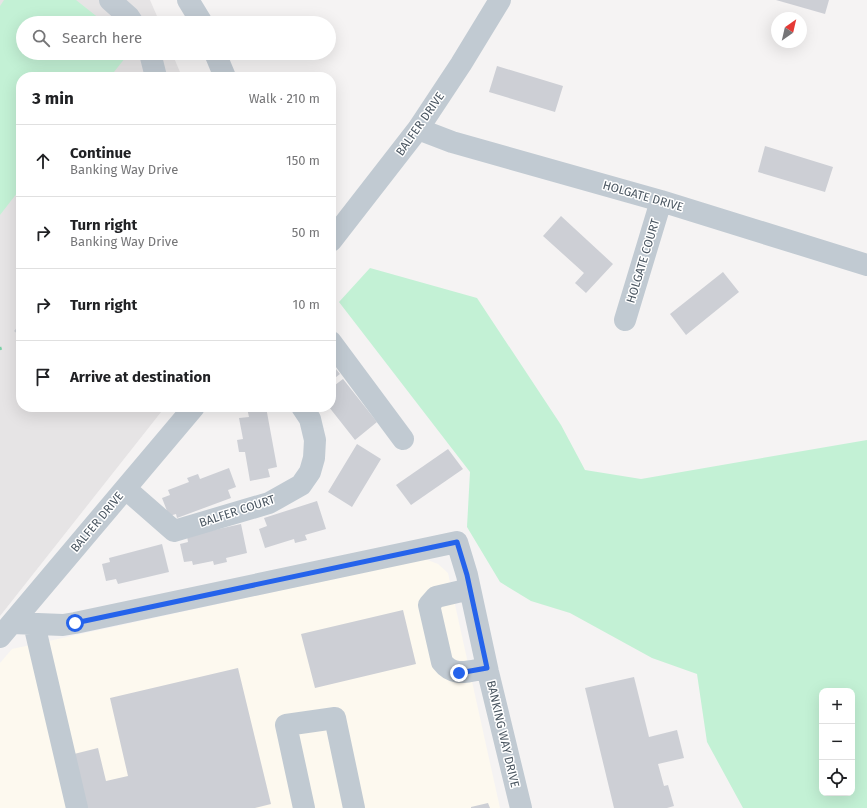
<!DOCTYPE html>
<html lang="en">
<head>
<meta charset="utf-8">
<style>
	:root { --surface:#fff; --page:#f6f6f6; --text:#202124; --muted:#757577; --line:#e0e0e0 }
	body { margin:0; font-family:"Fira Sans",sans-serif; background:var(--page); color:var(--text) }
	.controls { position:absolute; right:12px; bottom:12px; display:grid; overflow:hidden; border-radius:8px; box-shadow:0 4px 16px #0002 }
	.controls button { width:36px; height:36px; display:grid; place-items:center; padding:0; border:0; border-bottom:1px solid var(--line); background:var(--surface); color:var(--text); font:20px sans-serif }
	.compass { position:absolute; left:771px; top:12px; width:36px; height:36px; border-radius:50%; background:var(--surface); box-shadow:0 4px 16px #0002; rotate:34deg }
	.stop { position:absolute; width:12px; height:12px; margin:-9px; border:3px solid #2563eb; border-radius:50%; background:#fff }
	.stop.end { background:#2563eb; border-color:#fff; box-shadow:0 1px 4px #0008 }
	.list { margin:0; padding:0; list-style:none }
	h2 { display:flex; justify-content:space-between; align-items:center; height:52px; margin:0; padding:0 16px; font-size:17px }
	h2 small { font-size:13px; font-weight:400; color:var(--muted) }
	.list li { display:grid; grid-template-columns:26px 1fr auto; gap:12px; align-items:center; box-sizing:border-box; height:72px; padding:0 16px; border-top:1px solid var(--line) }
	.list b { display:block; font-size:15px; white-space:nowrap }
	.list p { margin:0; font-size:13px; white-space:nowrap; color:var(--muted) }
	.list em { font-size:13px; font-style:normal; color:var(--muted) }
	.icon { flex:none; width:22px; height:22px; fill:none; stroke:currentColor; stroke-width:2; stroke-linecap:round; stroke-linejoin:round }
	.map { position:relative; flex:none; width:867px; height:808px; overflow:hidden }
	.search { position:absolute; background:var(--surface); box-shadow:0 4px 16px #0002; left:16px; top:16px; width:320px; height:44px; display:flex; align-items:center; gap:10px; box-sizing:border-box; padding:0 14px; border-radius:22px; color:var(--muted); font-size:15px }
	.panel { position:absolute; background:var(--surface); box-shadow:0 4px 16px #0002; left:16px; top:72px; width:320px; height:340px; border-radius:16px }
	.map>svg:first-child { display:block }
	.commercial { fill:#fdf9ef }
	.education { fill:#e6e4e5 }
	.green { fill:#c3f1d5; fill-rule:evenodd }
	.building { fill:#cdcfd5 }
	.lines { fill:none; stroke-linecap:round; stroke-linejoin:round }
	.path { stroke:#7ad0a6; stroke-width:2.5; stroke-dasharray:3 2; stroke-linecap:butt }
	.minor { stroke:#c1cad2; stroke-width:22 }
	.route { stroke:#2563eb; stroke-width:5 }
	.labels { text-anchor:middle; stroke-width:3; stroke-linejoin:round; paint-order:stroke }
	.street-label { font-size:12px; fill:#4a5661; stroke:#fff }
</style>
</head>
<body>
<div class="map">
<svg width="867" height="808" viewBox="0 0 867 808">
	<rect width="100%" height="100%" fill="#f5f3f3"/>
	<path class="commercial" d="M425,559L438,564L448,573L500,808H0V663L12,649Z"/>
	<path class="education" d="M0,0H150L160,23H23V53H172L182,77H21V407H165L0,616Z"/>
	<path class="green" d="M4,0H76L105,23H23V53H129L110,77H21V188L0,215V6Z
		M370,268L477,298L561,425L585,470L641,479L867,440V808H743L707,742L697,674L652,658L570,613L531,601L500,582L467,527L470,472L339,302ZM822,691H852V793H822Z"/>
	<path class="building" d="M776,0H829L825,14Z
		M497,66L563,86L555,112L489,92Z
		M765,146L833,167L825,192L758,172Z
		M561,216L613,264L586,293L575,283L584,273L543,236Z
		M723,272L739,292L686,335L670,314Z
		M21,323V337L14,331Z
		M331,363L340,374L331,381Z
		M343,379L377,422L355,440L329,407H331V388Z
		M254,407H266L277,467L268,469L270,477L250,481L245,452H239L237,440L243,439L239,418L249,417L247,408Z
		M357,444L381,459L352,507L328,492Z
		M448,449L463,469L411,505L396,485Z
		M229,468L236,487L228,490L231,498L177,518L176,514L169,516L162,498L170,495L168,490L189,482L187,478L198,474L200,479Z
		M317,501L326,529L305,535L307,540L295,543L294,539L265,548L259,529L267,526L264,518Z
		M241,524L247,553L226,558L227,562L214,565L213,561L193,565L192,561L184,562L180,544L188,542L187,536Z
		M162,544L169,572L118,584L116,579L106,581L102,564L110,562L109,558Z
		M403,610L416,664L315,688L301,634Z
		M238,668L271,804L255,808H87L74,754L98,748L106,781L128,776L110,698Z
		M634,677L649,737L677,730L684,758L658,764L664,786L668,785L674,806L667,808H614L585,688Z
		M488,803L490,808H471V807Z"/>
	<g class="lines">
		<path class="path" d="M0,347L1,350L0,351"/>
		<path class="minor" d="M110,0L129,17L133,23
			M188,0L202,23
			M150,53L156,77
			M215,53L225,77
			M418,129L452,142L661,201L867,265
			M331,241L418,129L461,64L500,0
			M625,320L661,201
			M331,342L403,439
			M126,489L174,531L269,503L301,485L310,472L314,458L315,440L310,419L302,407
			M470,589L436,597L429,605L442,662C454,678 469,671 487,668
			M12,623L63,625L75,623L457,542L467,575L488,672L521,808
			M34,624L77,808
			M0,637L194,407
			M304,808L286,725L335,718L354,808"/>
	</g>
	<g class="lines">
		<path class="route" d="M75,623L457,542L467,575L487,668L459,673"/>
	</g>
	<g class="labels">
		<g class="street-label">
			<text transform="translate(420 124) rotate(-55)" y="4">BALFER DRIVE</text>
			<text transform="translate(643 196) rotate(16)" y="4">HOLGATE DRIVE</text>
			<text transform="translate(643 261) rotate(-73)" y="4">HOLGATE COURT</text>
			<text transform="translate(237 511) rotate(-18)" y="4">BALFER COURT</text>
			<text transform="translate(97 522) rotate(-50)" y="4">BALFER DRIVE</text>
			<text transform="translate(503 734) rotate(77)" y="4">BANKING WAY DRIVE</text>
		</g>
	</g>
</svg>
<div class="controls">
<button>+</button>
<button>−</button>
<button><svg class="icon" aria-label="locate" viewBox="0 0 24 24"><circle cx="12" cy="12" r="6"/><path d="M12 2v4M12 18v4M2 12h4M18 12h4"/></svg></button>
</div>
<svg class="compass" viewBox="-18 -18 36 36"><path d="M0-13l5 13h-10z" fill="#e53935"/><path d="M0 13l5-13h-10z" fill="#757577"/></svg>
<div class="stop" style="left:75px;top:623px"></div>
<div class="stop end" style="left:459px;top:673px"></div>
<div class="search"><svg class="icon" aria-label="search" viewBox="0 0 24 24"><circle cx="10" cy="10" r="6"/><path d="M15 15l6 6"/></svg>Search here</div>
<section class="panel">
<h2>3 min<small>Walk · 210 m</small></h2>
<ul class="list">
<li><svg class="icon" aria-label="ahead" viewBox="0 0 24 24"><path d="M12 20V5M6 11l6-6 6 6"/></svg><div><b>Continue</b><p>Banking Way Drive</p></div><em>150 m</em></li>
<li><svg class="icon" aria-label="right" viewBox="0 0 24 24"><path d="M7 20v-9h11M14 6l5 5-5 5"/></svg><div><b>Turn right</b><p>Banking Way Drive</p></div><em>50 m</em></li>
<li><svg class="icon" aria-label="right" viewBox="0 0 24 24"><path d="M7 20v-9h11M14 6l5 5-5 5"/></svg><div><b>Turn right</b></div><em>10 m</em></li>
<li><svg class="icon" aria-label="arrive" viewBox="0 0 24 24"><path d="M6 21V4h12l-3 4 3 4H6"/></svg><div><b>Arrive at destination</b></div></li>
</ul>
</section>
</div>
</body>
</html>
